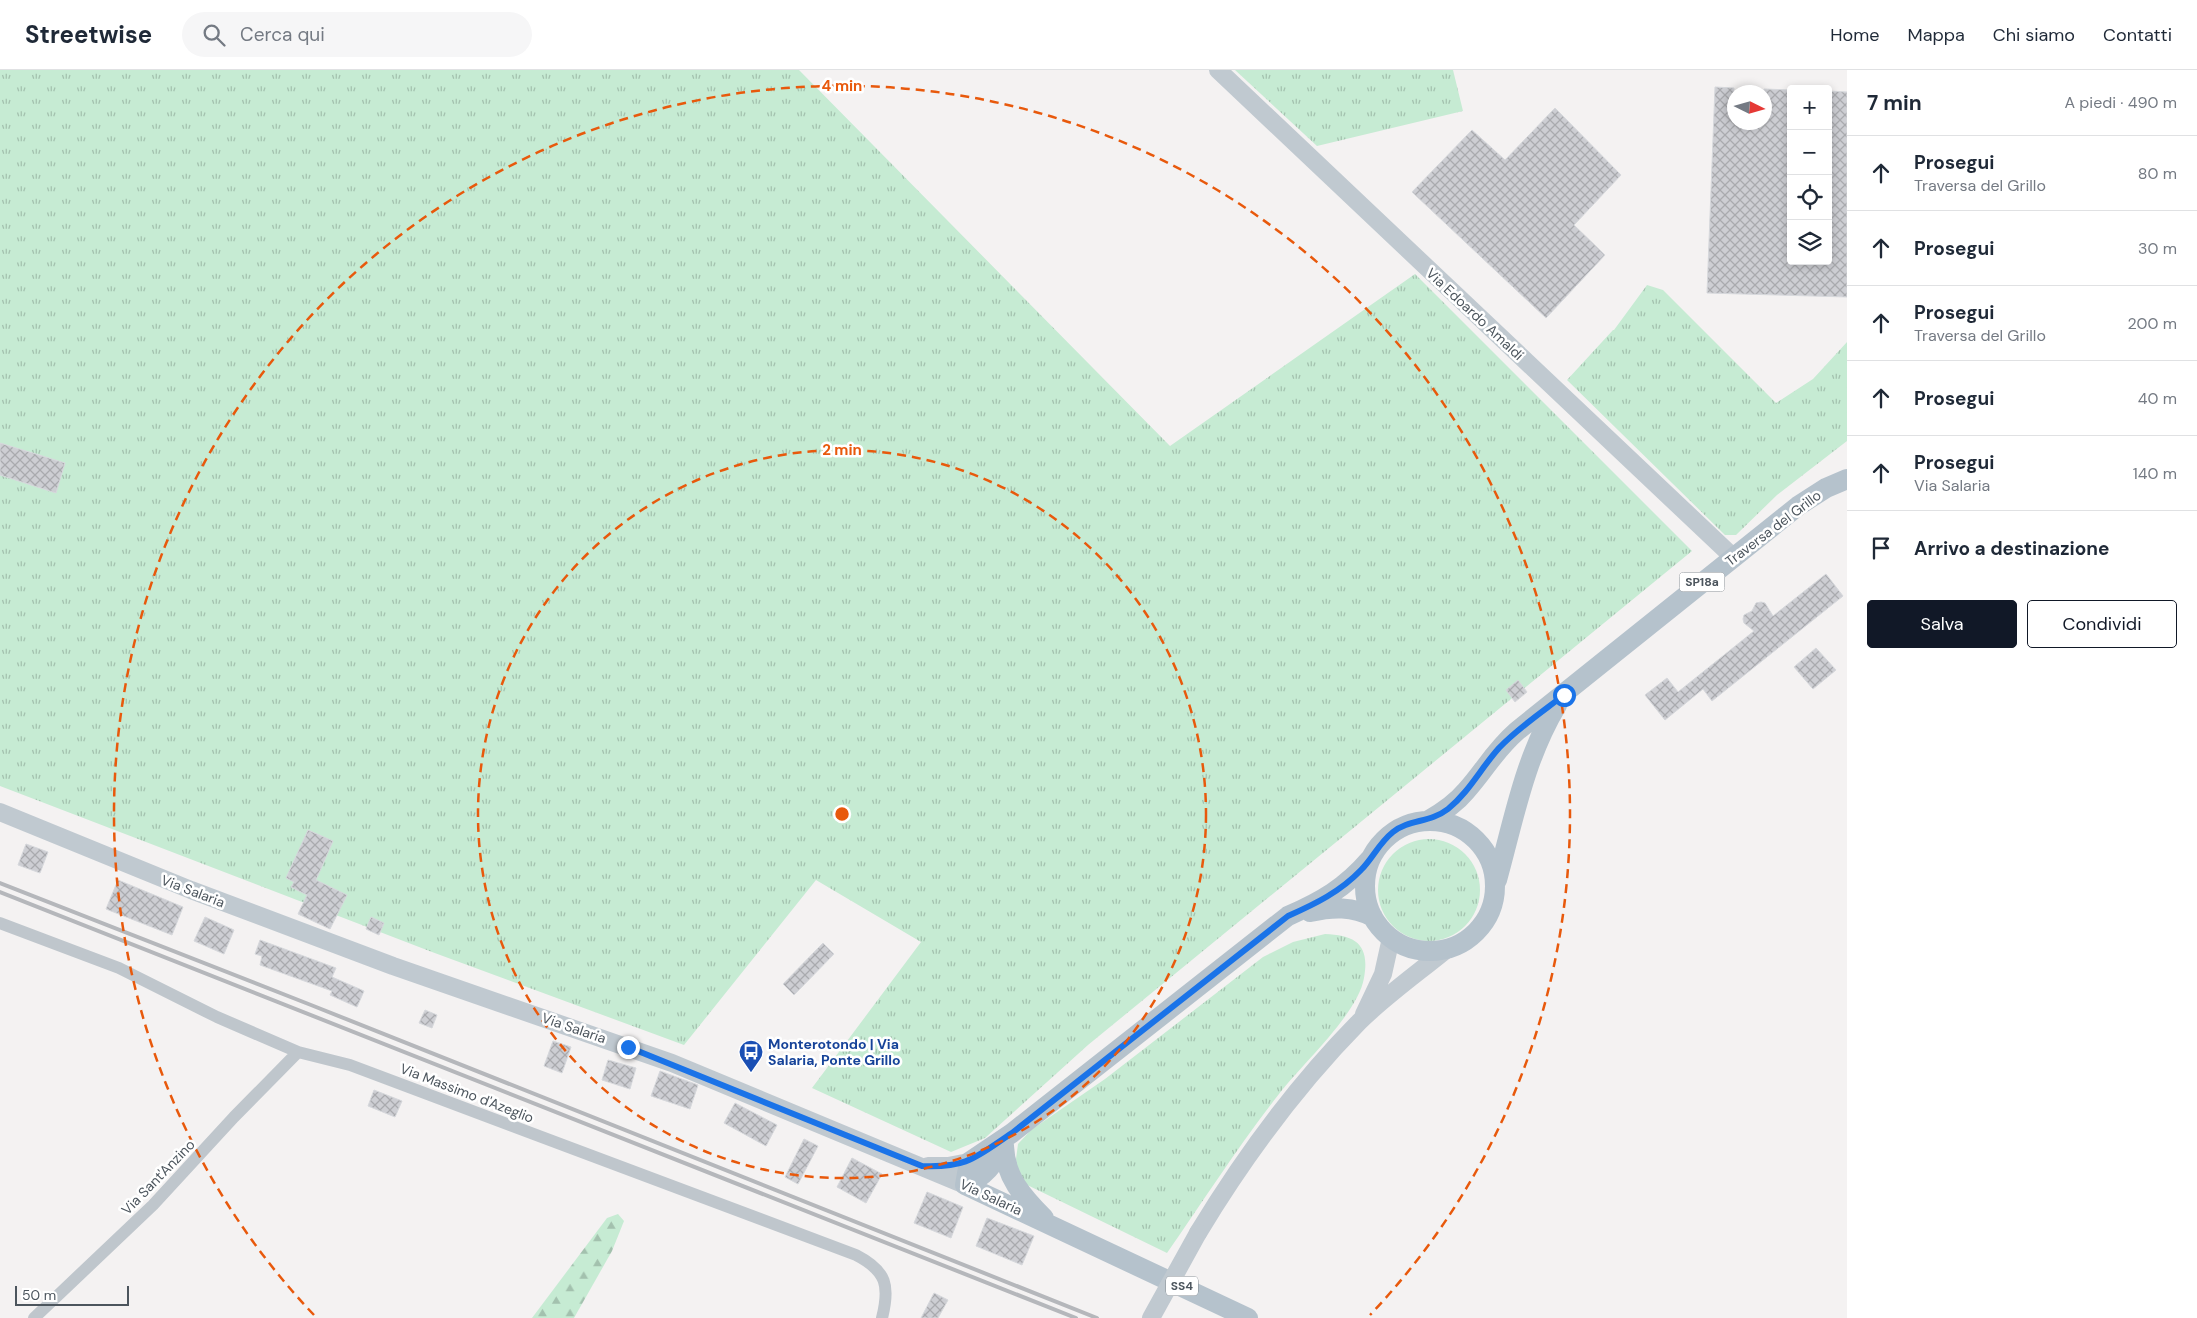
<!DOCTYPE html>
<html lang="it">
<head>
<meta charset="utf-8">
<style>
	:root { --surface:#fff; --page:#f6f6f7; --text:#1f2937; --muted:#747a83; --line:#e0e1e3; --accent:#111827 }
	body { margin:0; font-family:"DM Sans",sans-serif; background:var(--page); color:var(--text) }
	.controls { position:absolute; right:15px; top:15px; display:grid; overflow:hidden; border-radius:5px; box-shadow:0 2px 8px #0003 }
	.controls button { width:45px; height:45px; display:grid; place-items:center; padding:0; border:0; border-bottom:1px solid var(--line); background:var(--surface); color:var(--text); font:25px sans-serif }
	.compass { position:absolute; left:1727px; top:15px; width:45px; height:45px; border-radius:50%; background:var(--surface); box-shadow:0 2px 8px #0003; rotate:95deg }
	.scale { position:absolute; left:15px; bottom:12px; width:114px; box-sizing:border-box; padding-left:5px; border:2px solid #4c555d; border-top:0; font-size:14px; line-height:18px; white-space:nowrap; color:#4c555d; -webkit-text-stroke:4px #fff; paint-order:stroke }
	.stop { position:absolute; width:15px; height:15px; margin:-11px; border:4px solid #1a73e8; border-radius:50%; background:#fff }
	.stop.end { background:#1a73e8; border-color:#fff; box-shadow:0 1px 5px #0008 }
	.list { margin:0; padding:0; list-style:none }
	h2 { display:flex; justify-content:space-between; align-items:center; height:65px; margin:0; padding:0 20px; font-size:21px }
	h2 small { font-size:16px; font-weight:400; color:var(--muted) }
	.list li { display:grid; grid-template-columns:32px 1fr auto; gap:15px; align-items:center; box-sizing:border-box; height:75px; padding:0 20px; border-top:1px solid var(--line) }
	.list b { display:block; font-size:19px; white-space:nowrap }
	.list p { margin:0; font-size:16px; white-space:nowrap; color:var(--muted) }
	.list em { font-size:16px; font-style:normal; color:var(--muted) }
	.actions { display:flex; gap:10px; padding:15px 20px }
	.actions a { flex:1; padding:11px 0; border:1px solid var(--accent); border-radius:5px; text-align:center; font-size:18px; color:var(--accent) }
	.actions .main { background:var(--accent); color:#fff }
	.icon { flex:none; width:28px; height:28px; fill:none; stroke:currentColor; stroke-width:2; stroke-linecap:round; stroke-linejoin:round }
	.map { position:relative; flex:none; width:1847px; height:1248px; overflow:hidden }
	header { display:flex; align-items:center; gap:30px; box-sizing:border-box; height:70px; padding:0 25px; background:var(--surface); border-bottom:1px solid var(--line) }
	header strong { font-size:24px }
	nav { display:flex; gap:28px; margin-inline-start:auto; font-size:18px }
	.search { width:350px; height:45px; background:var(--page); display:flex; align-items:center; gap:12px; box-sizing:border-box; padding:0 18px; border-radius:28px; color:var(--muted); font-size:19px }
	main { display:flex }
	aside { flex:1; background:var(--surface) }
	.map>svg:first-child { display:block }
	.grass { fill:url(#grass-tufts) }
	.forest { fill:url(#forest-firs) }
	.building { fill:url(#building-cross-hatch); stroke:#d6d8dc }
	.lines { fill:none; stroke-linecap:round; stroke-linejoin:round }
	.street { stroke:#bfc6cc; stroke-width:12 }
	.secondary { stroke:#c0c9d0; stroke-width:18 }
	.primary { stroke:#b5c2cc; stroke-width:20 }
	.rail { stroke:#b5b7bb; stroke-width:4 }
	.secondary-bridge { stroke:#c0c9d0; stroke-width:18 }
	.route { stroke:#1a73e8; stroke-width:6 }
	.ring { fill:none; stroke:#e8590c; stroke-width:2.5; stroke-dasharray:9 6 }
	.labels { text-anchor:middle; stroke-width:5; stroke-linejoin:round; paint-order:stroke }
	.shield { fill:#fff; stroke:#82888e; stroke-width:1 }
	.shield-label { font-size:12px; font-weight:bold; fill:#4c555d }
	.street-label { font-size:14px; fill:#4c555d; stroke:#fff }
	.transit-label { font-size:14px; font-weight:bold; fill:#164399; stroke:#fff; text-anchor:start }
	.centre { fill:#e8590c; stroke:#fff; stroke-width:2.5 }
	.ring-label { font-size:15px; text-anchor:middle; font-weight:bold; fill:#e8590c; stroke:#fff; stroke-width:5; stroke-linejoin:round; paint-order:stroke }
</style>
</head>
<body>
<header>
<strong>Streetwise</strong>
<div class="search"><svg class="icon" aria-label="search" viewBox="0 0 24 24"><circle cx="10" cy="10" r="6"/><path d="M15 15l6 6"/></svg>Cerca qui</div>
<nav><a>Home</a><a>Mappa</a><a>Chi siamo</a><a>Contatti</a></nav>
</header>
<main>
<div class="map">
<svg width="1847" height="1248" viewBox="0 0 1847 1248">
	<defs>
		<pattern id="grass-tufts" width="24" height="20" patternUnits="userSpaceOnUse" patternTransform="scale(1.25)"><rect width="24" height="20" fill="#c6ebd3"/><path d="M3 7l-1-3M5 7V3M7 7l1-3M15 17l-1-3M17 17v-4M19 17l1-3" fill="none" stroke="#a3c1ae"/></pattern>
		<pattern id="forest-firs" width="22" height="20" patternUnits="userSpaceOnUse" patternTransform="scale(1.25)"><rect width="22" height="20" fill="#c6ebd3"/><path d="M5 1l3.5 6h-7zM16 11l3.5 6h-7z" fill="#a3c1ae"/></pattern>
		<pattern id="building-cross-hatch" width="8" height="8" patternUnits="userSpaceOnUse" patternTransform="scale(1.25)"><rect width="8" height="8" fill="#cdced3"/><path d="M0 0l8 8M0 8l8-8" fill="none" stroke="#a9aaae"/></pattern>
	</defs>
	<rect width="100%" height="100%" fill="#f4f2f2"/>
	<path class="grass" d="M0,0H799L1170,376L1415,204L1692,481L1088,975L985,1068L951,1082L812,1018L921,872L816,810L684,975L432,882L0,716V405L55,422L65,393L0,373Z
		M1235,0H1453L1463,41L1317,76Z
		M1647,215L1663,220L1776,333L1813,309L1847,272V371L1777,425L1736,465H1725L1567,310L1613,260H1614Z
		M1378 820a51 51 0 1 1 102 0a51 51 0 1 1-102 0Z
		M1325,864C1356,865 1370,875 1364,908C1358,944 1301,995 1279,1024C1239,1075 1204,1130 1167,1183L1019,1111L1016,1089L1018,1074L1031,1060L1105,1009L1263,887L1293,872Z"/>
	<path class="forest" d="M618,1144L624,1151L612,1181L574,1248H532L607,1148Z"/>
	<path class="building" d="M1715,17L1734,18V52H1764V19L1791,20V191H1828V21L1847,22V227L1707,223Z
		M1555,38L1621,105L1574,155L1605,185L1546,248L1412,122L1472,60L1505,90Z
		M0,373L65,393L56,423L0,405Z
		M1826,504L1843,526L1712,631L1703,619L1665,650L1645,625L1667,608L1678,622L1754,561L1744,553L1743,549L1744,545L1752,541L1756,533L1761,532L1765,533L1773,546Z
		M1816,578L1836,600L1813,619L1794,597Z
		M1518,610L1527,622L1515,632L1506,620Z
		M308,760L333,771L316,810L347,825L330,859L298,844L307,825L291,817L294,812L286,808Z
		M26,774L48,782L40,803L18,795Z
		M118,810L183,837L172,865L106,839Z
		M205,847L234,860L224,884L194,871Z
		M371,847L384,853L379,865L366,859Z
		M260,870L336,898L332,907L364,921L357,937L330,925L332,921L260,895L262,886L255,884Z
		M823,873L834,884L794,925L783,914Z
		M425,940L437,945L432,958L419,953Z
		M553,971L571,977L562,1003L544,996Z
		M608,990L636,998L630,1019L602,1010Z
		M660,1001L698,1015L690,1039L651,1026Z
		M374,1020L402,1031L395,1047L368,1036Z
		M735,1033L777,1055L766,1076L724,1053Z
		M804,1069L818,1076L798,1114L785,1107Z
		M852,1088L882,1104L866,1133L837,1117Z
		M927,1122L963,1137L951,1168L914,1153Z
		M987,1148L1034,1166L1022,1195L976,1176Z
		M934,1223L948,1230L938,1248H921Z"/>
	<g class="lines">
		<path class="street" d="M0,853L119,898L217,947L298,982L350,995L856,1185C887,1201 890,1216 882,1248
			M34,1248L153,1135L234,1047L298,982"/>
		<path class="secondary" d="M1218,0L1733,487
			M0,742L191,820L393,896L672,993L965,1115
			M1364,944L1383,904L1391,868
			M928,1096H948L969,1092
			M1198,1163C1244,1087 1297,1015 1359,952C1384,927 1419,902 1447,879"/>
		<path class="primary" d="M1429,750C1443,742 1456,733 1466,721C1485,700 1494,681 1517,661L1798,436L1826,418L1847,409
			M1365 816a65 65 0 1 1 130 0a65 65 0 1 1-130 0Z
			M1497,810C1514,749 1524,690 1557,635
			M1310,842C1332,837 1353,836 1373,847
			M1004,1076C1005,1107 1023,1127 1044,1148
			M965,1115L969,1092L1012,1063L1288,846C1322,831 1345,818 1370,789
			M965,1115L1248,1248
			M965,1115C985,1107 994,1094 1004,1076"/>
		<path class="rail" d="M0,813L311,935L1097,1248
			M0,822L1076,1248"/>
		<path class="secondary-bridge" d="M1151,1248L1198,1163"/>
	</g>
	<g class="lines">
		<path class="route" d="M628,977L922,1096C968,1098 976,1087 1012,1063L1288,846C1315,834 1340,822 1361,800C1373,788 1379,773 1393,762C1409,749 1430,753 1448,739C1469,722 1481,698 1499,678C1518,658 1542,642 1564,625"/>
	</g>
	<g class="ring">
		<circle cx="842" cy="744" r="364"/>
		<path d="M314 1245A728 728 0 1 1 1370 1245"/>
	</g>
	<defs>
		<symbol id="bus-pin" viewBox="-11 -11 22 30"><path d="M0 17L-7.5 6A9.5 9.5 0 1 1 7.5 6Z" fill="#1a4fb4" stroke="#fff"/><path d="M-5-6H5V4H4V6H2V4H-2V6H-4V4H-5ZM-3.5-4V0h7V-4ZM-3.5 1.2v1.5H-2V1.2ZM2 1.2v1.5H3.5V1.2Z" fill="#fff"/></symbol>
	</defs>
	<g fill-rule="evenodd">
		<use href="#bus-pin" x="737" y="968" width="28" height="38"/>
	</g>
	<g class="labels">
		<g class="shield">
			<rect x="1679.5" y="502.5" width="45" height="19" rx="4"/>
			<rect x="1166" y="1206.5" width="32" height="19" rx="4"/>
		</g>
		<g class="shield-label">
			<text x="1702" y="516">SP18a</text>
			<text x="1182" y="1220">SS4</text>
		</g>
		<g class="street-label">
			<text transform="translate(1475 244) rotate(43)" y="5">Via Edoardo Amaldi</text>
			<text transform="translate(1773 458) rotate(-37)" y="5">Traversa del Grillo</text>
			<text transform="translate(193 821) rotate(21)" y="5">Via Salaria</text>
			<text transform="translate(574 958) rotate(19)" y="5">Via Salaria</text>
			<text transform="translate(467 1023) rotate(21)" y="5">Via Massimo d'Azeglio</text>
			<text transform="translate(158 1107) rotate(-46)" y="5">Via Sant'Anzino</text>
			<text transform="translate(991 1127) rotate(25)" y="5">Via Salaria</text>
		</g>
		<g class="transit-label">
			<text x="768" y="979">Monterotondo | Via<tspan x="768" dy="16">Salaria, Ponte Grillo</tspan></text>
		</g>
	</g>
	<circle cx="842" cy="744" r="8" class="centre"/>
	<g class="ring-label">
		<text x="842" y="21">4 min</text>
		<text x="842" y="385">2 min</text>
	</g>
</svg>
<div class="controls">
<button>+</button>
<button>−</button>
<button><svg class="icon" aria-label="locate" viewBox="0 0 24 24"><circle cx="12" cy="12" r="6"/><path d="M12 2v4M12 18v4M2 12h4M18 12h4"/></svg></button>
<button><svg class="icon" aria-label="layers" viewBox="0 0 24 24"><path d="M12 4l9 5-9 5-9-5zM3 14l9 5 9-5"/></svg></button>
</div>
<svg class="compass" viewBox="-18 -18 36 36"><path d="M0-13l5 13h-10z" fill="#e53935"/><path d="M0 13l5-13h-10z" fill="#747a83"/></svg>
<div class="scale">50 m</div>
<div class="stop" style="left:1564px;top:625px"></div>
<div class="stop end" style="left:628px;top:977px"></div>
</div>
<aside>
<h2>7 min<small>A piedi · 490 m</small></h2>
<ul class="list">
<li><svg class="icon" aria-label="ahead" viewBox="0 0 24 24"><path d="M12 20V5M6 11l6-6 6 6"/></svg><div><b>Prosegui</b><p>Traversa del Grillo</p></div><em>80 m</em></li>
<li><svg class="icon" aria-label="ahead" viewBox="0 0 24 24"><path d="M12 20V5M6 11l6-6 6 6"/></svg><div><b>Prosegui</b></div><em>30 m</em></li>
<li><svg class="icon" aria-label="ahead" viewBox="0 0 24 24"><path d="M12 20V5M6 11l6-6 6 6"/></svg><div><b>Prosegui</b><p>Traversa del Grillo</p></div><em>200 m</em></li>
<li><svg class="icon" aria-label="ahead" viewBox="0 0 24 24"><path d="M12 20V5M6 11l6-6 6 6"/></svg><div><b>Prosegui</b></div><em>40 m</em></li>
<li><svg class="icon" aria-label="ahead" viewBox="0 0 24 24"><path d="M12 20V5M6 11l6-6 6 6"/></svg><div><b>Prosegui</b><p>Via Salaria</p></div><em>140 m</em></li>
<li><svg class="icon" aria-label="arrive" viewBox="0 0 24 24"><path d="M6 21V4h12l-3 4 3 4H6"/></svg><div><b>Arrivo a destinazione</b></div></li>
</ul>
<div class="actions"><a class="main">Salva</a><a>Condividi</a></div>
</aside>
</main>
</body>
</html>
